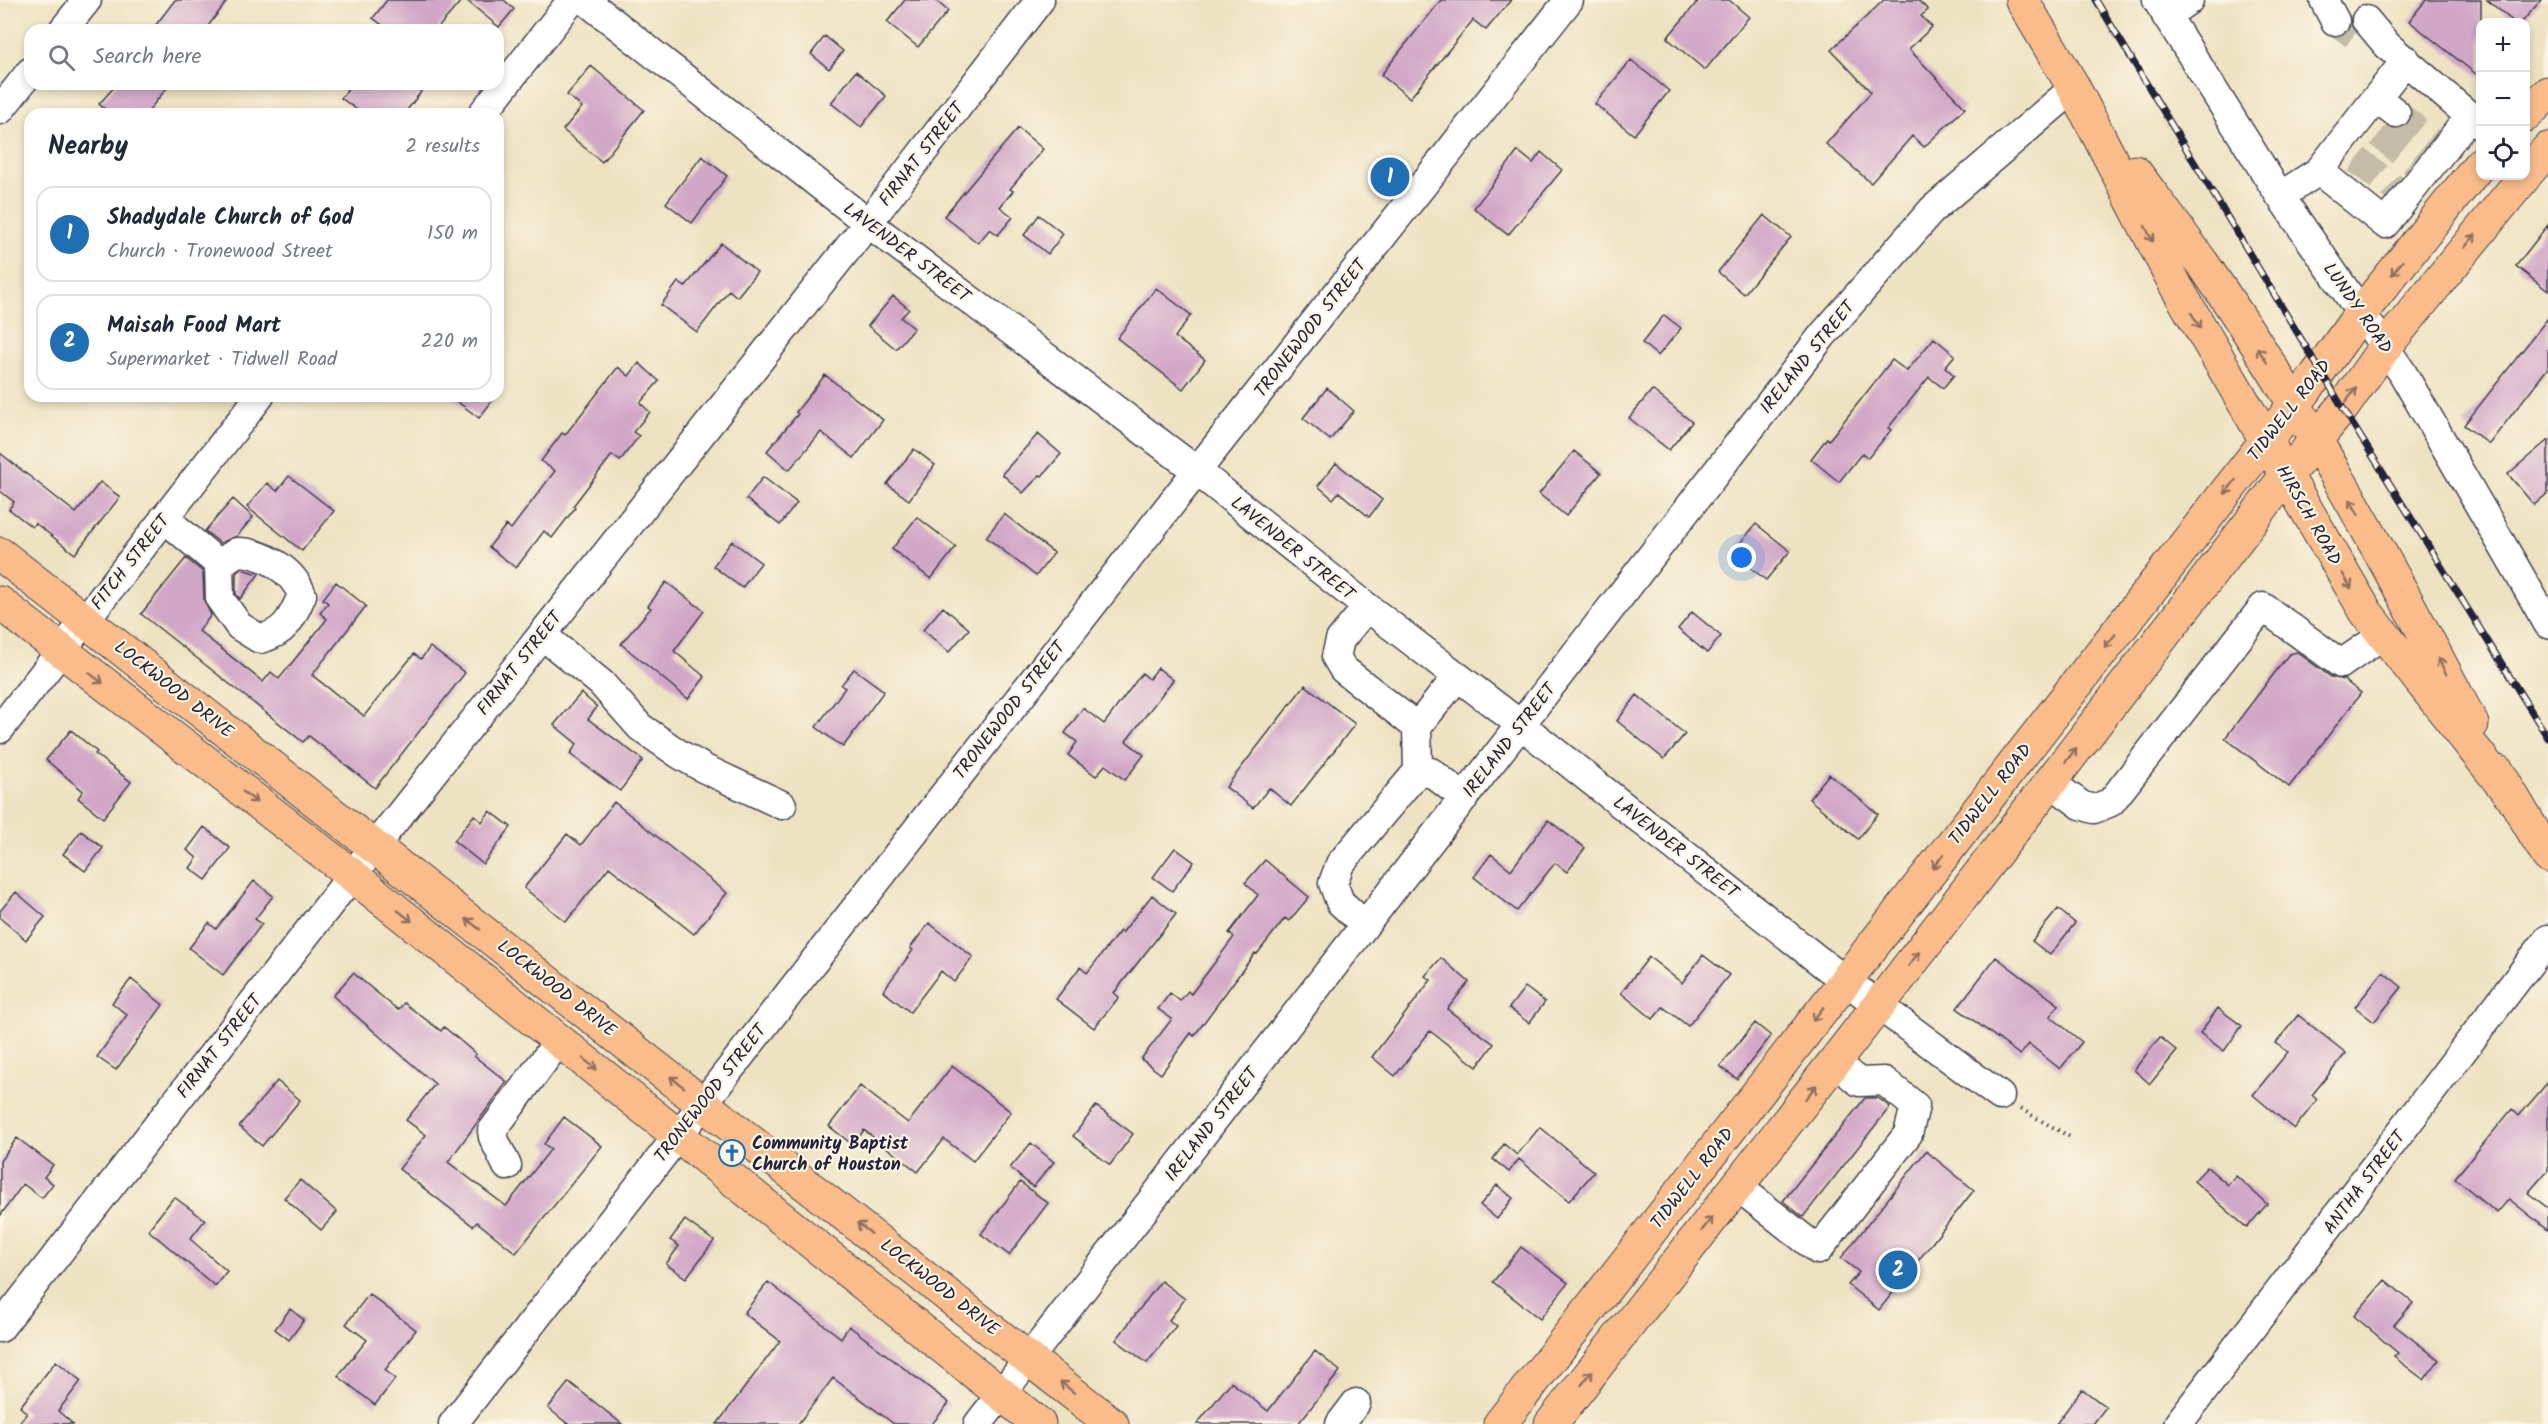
<!DOCTYPE html>
<html lang="en">
<head>
<meta charset="utf-8">
<style>
	:root { --surface:#fff; --page:#f6f6f7; --text:#1f2937; --muted:#747a83; --line:#e0e1e3; --accent:#1f6fb2 }
	body { margin:0; font-family:Kalam,sans-serif; background:var(--page); color:var(--text) }
	.controls { position:absolute; right:18px; top:18px; display:grid; overflow:hidden; border-radius:12px; box-shadow:0 3px 9px #0003 }
	.controls button { width:54px; height:54px; display:grid; place-items:center; padding:0; border:0; border-bottom:2px solid var(--line); background:var(--surface); color:var(--text); font:30px sans-serif }
	.you { position:absolute; left:1742px; top:558px; width:21px; height:21px; margin:-15px; border:4px solid #fff; border-radius:50%; background:#1a73e8; box-shadow:0 0 0 9px #1a73e833 }
	.badge { display:grid; place-items:center; width:39px; height:39px; border-radius:50%; background:var(--accent); color:#fff; font-size:20px; font-weight:700 }
	.pin { position:absolute; translate:-50% -50%; border:3px solid #fff; box-shadow:0 2px 6px #0006 }
	.list { margin:0; padding:0; list-style:none }
	h2 { display:flex; justify-content:space-between; align-items:center; height:78px; margin:0; padding:0 24px; font-size:26px }
	h2 small { font-size:20px; font-weight:400; color:var(--muted) }
	.list li { display:grid; grid-template-columns:39px 1fr auto; gap:18px; align-items:center; box-sizing:border-box; height:96px; margin:0 12px 12px; padding:0 12px; border:2px solid var(--line); border-radius:18px }
	.list b { display:block; font-size:22px; white-space:nowrap }
	.list p { margin:0; font-size:20px; white-space:nowrap; color:var(--muted) }
	.list em { font-size:20px; font-style:normal; color:var(--muted) }
	.icon { flex:none; width:33px; height:33px; fill:none; stroke:currentColor; stroke-width:2; stroke-linecap:round; stroke-linejoin:round }
	.map { position:relative; flex:none; width:2548px; height:1424px; overflow:hidden }
	.search { position:absolute; background:var(--surface); box-shadow:0 3px 9px #0003; left:24px; top:24px; width:480px; height:66px; display:flex; align-items:center; gap:15px; box-sizing:border-box; padding:0 21px; border-radius:18px; color:var(--muted); font-size:22px }
	.panel { position:absolute; background:var(--surface); box-shadow:0 3px 9px #0003; left:24px; top:108px; width:480px; height:294px; border-radius:18px }
	.map>svg:first-child { display:block }
	.building { fill:#d1a7c8 }
	.lines { fill:none; stroke-linecap:round; stroke-linejoin:round }
	.minor-tunnel { stroke:#c4bca6; stroke-width:28; stroke-dasharray:28 14; stroke-linecap:butt }
	.minor-casing { stroke:#403f4f; stroke-width:31 }
	.major-casing { stroke:#403f4f; stroke-width:35 }
	.path { stroke:#403f4f; stroke-width:4; stroke-dasharray:1.5 4.5; stroke-linecap:butt }
	.minor { stroke:#fff; stroke-width:28 }
	.major { stroke:#f9bc8a; stroke-width:33 }
	.rail-casing { stroke:#22223b; stroke-width:7 }
	.rail { stroke:#fcf5e5; stroke-width:4.5; stroke-dasharray:14; stroke-linecap:butt }
	.oneway { stroke:#8e6f62 }
	.labels { text-anchor:middle; stroke-width:4.5; stroke-linejoin:round; paint-order:stroke }
	.street-label { font-size:18px; fill:#22223b; stroke:#fcf5e5 }
	.poi-label { font-size:18px; font-weight:bold; fill:#22223b; stroke:#fcf5e5; text-anchor:start }
</style>
</head>
<body>
<div class="map">
<svg width="2548" height="1424" viewBox="0 0 2548 1424">
	<rect width="100%" height="100%" fill="#fcf5e5"/>
	<filter id="ink" filterUnits="userSpaceOnUse"><feTurbulence type="fractalNoise" baseFrequency=".0167" numOctaves="2"/><feDisplacementMap in="SourceGraphic" scale="12" xChannelSelector="R" yChannelSelector="G"/><feConvolveMatrix kernelMatrix="1 2 1 2 8 2 1 2 1" color-interpolation-filters="sRGB"/></filter>
	<filter id="wash" filterUnits="userSpaceOnUse"><feTurbulence type="fractalNoise" baseFrequency=".008" numOctaves="4" result="noise"/><feDisplacementMap in="SourceGraphic" scale="24" xChannelSelector="R" yChannelSelector="G"/><feGaussianBlur stdDeviation="1.35" result="paint"/><feColorMatrix in="noise" values="0 0 0 0 0 0 0 0 0 0 0 0 0 0 0 0 0 1.4 0 .05"/><feComposite in="paint" operator="in"/></filter>
	<g filter="url(#wash)">
		<rect width="100%" height="100%" fill="#ede2c1"/>
		<g id="blocks">
			<path class="building" d="M175,0H228L205,30H152Z
				M387,0H462L436,30H389L373,18Z
				M466,0H504L514,9L499,27Z
				M905,0H935L948,11L918,47L887,22Z
				M1441,0H1511L1486,30L1473,20L1410,98L1381,75Z
				M1699,0H1729L1749,17L1705,70L1667,38Z
				M1884,0H1918L1928,10L1921,16L1932,27L1909,49L1965,108L1924,147L1912,136L1871,183L1826,144L1871,92L1831,50Z
				M2426,0H2481V78L2409,21Z
				M2487,0H2541L2522,22H2514Z
				M825,36L843,51L829,69L811,54Z
				M1631,60L1669,91L1634,135L1595,104Z
				M591,66L644,110L602,162L563,130L582,107L567,95Z
				M856,71L886,96L861,127L831,103Z
				M117,84H170L146,114H111L99,104Z
				M352,84H412L421,92L404,114H363L341,98Z
				M1018,128L1043,149L1010,189L1013,191L1000,207L1013,217L998,235L990,229L978,243L944,216Z
				M1518,151L1533,163L1541,152L1562,170L1508,235L1474,208Z
				M702,156L727,176L692,223L666,203Z
				M1039,215L1063,234L1048,254L1024,235Z
				M1764,215L1791,237L1744,294L1718,272Z
				M2548,225V291L2516,266Z
				M721,243L757,272L737,297L729,290L697,332L661,305L678,282L685,287Z
				M1156,288L1191,315L1175,337L1205,360L1183,389L1117,338Z
				M893,296L909,309L901,318L914,328L896,349L868,326Z
				M1664,315L1681,328L1658,356L1642,343Z
				M2548,318V368L2489,444L2464,425Z
				M1934,338L1955,355L1945,367L1954,375L1943,388L1929,377L1888,428L1891,430L1868,458L1862,453L1839,482L1811,459L1827,438L1829,440L1892,360L1907,371Z
				M639,363L659,381L640,403L650,412L633,432L639,436L620,461L612,455L573,506L575,508L552,538L544,531L516,568L489,547L506,525L511,529L555,471L541,461L562,433L565,435L618,367L629,376Z
				M825,375L883,420L854,458L821,432L789,470L767,451L798,414L796,412Z
				M1327,388L1354,411L1330,440L1303,418Z
				M1652,390L1692,422L1669,450L1629,418Z
				M450,396H496L479,418Z
				M1038,434L1061,454L1042,476L1040,475L1023,493L1002,474Z
				M2548,440V493L2534,505L2508,474Z
				M914,449L935,465L909,500L887,484Z
				M1574,451L1601,473L1566,516L1539,494Z
				M0,453L76,513L100,482L120,497L75,554L35,523L32,527L9,509L14,502L0,491Z
				M1336,463L1382,500L1369,517L1339,492L1333,499L1318,486Z
				M289,476L334,511L302,551L247,507L267,483L277,491Z
				M763,477L797,503L780,525L746,499Z
				M233,499L253,517L237,536L220,543L205,531Z
				M1004,514L1054,553L1036,576L986,537Z
				M917,517L956,547L931,579L892,549Z
				M1756,524L1790,551L1766,580L1732,553Z
				M732,541L761,563L742,588L713,566Z
				M186,558L203,572L204,600L211,615L199,631L263,682L271,672L279,679L327,619L320,613L328,603L323,599L336,582L366,606L312,675L364,716L414,654L421,659L430,647L465,673L375,788L309,736L303,742L141,614Z
				M241,569L259,574L240,599L236,594V573Z
				M666,582L704,611L674,651L705,677L688,699L621,644L651,608L648,606Z
				M943,607L969,629L949,652L923,630Z
				M1692,612L1721,636L1707,653L1678,629Z
				M2297,652L2331,677L2344,680L2361,693L2289,787L2225,738L2289,654Z
				M1158,668L1173,680L1126,741L1144,755L1125,780L1105,765L1096,776L1068,755L1077,742L1065,733L1083,708L1104,724L1142,673L1149,679Z
				M854,669L884,691L843,747L816,727L845,688L841,685Z
				M1305,685L1355,724L1291,806L1269,788L1253,808L1226,787Z
				M581,693L597,707L588,719L643,760L620,791L570,754L577,744L554,725Z
				M1637,695L1685,734L1664,759L1617,721Z
				M71,730L97,752L95,754L131,782L103,818L78,798L83,791L46,760Z
				M1829,774L1878,814L1858,839L1809,799Z
				M614,802L727,893L694,934L609,867L566,922L524,888L567,834L581,845Z
				M490,811L511,827L483,864L454,841L474,815L482,822Z
				M1548,820L1585,848L1567,872L1555,863L1517,911L1474,877L1491,854L1511,870Z
				M204,827L230,848L206,880L190,868L197,858L187,850Z
				M81,831L103,848L85,871L63,854Z
				M1175,848L1194,862L1172,891L1153,877Z
				M1265,860L1309,897L1289,921L1285,918L1257,954L1255,953L1194,1036L1191,1033L1161,1074L1141,1059L1172,1019L1158,1009L1170,993L1180,1001L1188,991L1191,994L1234,937L1229,933L1258,895L1245,883Z
				M254,881L273,896L255,919L262,924L223,975L189,948L209,923L216,929Z
				M16,892L45,917L26,940L0,918V911Z
				M1152,895L1176,914L1114,993L1119,997L1094,1028L1056,999L1080,967L1087,973L1120,931L1122,933Z
				M2058,909L2075,923L2050,955L2032,941Z
				M929,923L973,957L954,982L941,971L910,1012L883,991L913,950L910,948Z
				M1703,955L1729,975L1688,1026L1663,1007L1653,1019L1621,993L1649,957L1682,983Z
				M1996,957L2059,1005L2050,1016L2082,1042L2060,1069L2029,1044L2020,1055L1957,1008Z
				M1441,958L1469,982L1447,1009L1494,1044L1477,1067L1430,1031L1395,1076L1372,1057L1431,980L1425,976Z
				M2383,972L2402,987L2374,1022L2355,1007Z
				M353,973L398,1010L404,1003L441,1031L444,1027L476,1054L474,1056L507,1082L448,1162L506,1206L551,1149L544,1144L564,1117L602,1146L516,1253L477,1222L473,1226L399,1169L426,1135L406,1120L435,1084L333,996Z
				M131,979L163,1005L116,1070L97,1057L127,1015L112,1003Z
				M1525,987L1545,1002L1529,1023L1509,1008Z
				M2218,1008L2242,1026L2224,1051L2200,1033Z
				M2298,1015L2346,1053L2312,1095L2317,1100L2294,1129L2253,1095L2288,1052L2276,1043Z
				M1755,1023L1771,1036L1737,1079L1720,1066Z
				M2160,1037L2177,1051L2150,1084L2134,1070Z
				M952,1066L1011,1112L973,1161L944,1139L918,1172L864,1130L853,1145L829,1126L860,1086L908,1123Z
				M277,1081L300,1100L262,1146L239,1126Z
				M2548,1082V1170L2528,1193L2548,1208V1230L2509,1199L2497,1213L2455,1178L2512,1109L2519,1116Z
				M1865,1098H1878L1890,1107L1803,1217L1783,1201Z
				M1096,1106L1133,1134L1110,1165L1073,1136Z
				M1540,1127L1594,1172L1569,1201L1519,1159L1509,1172L1493,1159L1504,1144L1517,1155Z
				M17,1138L53,1165L44,1177L53,1184L42,1198L23,1184L0,1216V1161Z
				M1031,1143L1054,1162L1033,1187L1010,1168Z
				M1926,1151L1974,1190L1879,1310L1848,1285L1859,1272L1841,1258Z
				M2207,1167L2228,1185L2236,1176L2267,1204L2247,1228L2194,1181Z
				M300,1180L337,1212L321,1230L284,1198Z
				M1020,1182L1048,1203L1009,1255L981,1234Z
				M1497,1185L1513,1198L1497,1219L1480,1205Z
				M174,1197L205,1220L190,1239L227,1271L215,1286L148,1230Z
				M685,1220L714,1241L686,1278L666,1264L679,1246L670,1240Z
				M1521,1247L1568,1283L1540,1319L1493,1282Z
				M2385,1280L2413,1303L2394,1325L2439,1360L2424,1380L2394,1357L2398,1353L2354,1316Z
				M1161,1281L1185,1299L1169,1320L1176,1326L1147,1363L1116,1340Z
				M768,1282L841,1338L849,1326L949,1403L932,1424H894L833,1378L798,1424H717L780,1341L744,1313Z
				M369,1294L416,1330L385,1370L395,1379L375,1405L338,1376L367,1340L346,1324Z
				M290,1309L304,1320L289,1340L275,1329Z
				M1315,1351L1340,1371L1298,1424H1197L1231,1382L1268,1411Z
				M56,1361L81,1381L58,1411L73,1424H18L27,1413L20,1407Z
				M569,1382L622,1424H568L548,1408Z
				M2082,1389L2106,1407L2093,1424H2056Z"/>
		</g>
	</g>
	<g filter="url(#ink)">
		<use href="#blocks" fill-opacity="0" stroke="#403f4f" stroke-width="1.5"/>
		<g class="lines">
			<path class="minor-tunnel" d="M2335,21L2354,35
				M2396,113L2433,143
				M2379,134L2416,164
				M2357,160L2395,189"/>
			<defs>
				<path id="minor" d="M585,0L868,223L1197,471L1367,607L1521,725L1822,963L2000,1096
					M2157,0L2280,196L2402,372L2548,624
					M2324,0L2335,21
					M2166,16L2189,0
					M2366,20L2387,45L2480,125
					M63,30L87,0
					M2377,98L2396,113
					M0,110L30,72
					M482,114L572,0
					M2319,171L2385,224L2470,116
					M2280,196L2319,171L2406,60
					M164,518L219,564
					M237,552C263,552 293,570 302,595C292,618 286,633 260,639L239,626L220,599L219,564Z
					M1367,607L1340,640L1336,657L1343,669L1417,727
					M542,635L601,683L640,727L679,754L705,769L782,805
					M0,729L260,396
					M1418,771L1417,727L1457,677
					M2050,782L2081,805L2094,809L2111,802L2263,607L2341,664L2383,635
					M1365,925L1340,902L1333,883L1340,864L1418,771L1431,772L1464,798
					M507,1166L493,1137L492,1131L560,1039
					M1737,1186L1818,1250L1908,1134L1915,1106L1884,1081L1859,1082L1834,1062
					M0,1328L374,847L868,223L1040,0
					M453,1424L1181,491L1569,0
					M978,1424L1822,336L1933,209L2074,88
					M1340,1424L1356,1403
					M2178,1424L2548,939"/>
				<path id="major" d="M2022,0L2074,88L2176,286L2366,612L2508,792
					M2526,115L2548,93
					M2135,172C2158,203 2181,233 2203,264C2304,409 2390,567 2472,724
					M2526,174L2548,149
					M0,554L1112,1424
					M0,603L352,875L1039,1424
					M2498,772L2548,856
					M1500,1424L2305,391L2361,313L2480,164
					M1551,1424L1878,1006L2286,476L2343,407L2385,347L2525,176"/>
			</defs>
			<use href="#minor" class="minor-casing"/>
			<use href="#major" class="major-casing"/>
			<path class="path" d="M2021,1109L2070,1137"/>
			<use href="#minor" class="minor"/>
			<use href="#major" class="major"/>
			<defs>
				<path id="rail" d="M2096,0L2352,423L2548,738"/>
			</defs>
			<use href="#rail" class="rail-casing"/>
			<use href="#rail" class="rail"/>
		</g>
		<defs><path id="oneway-shaft" d="M-6 0H5M1.5-3L5.5 0L1.5 3" fill="none" stroke-width="1.6" stroke-linecap="round" stroke-linejoin="round" transform="scale(1.5)"/></defs>
		<g class="oneway">
			<use href="#oneway-shaft" transform="translate(2149 234) rotate(63)"/>
			<use href="#oneway-shaft" transform="translate(2470 241) rotate(-51)"/>
			<use href="#oneway-shaft" transform="translate(2397 268) rotate(128)"/>
			<use href="#oneway-shaft" transform="translate(2196 321) rotate(60)"/>
			<use href="#oneway-shaft" transform="translate(2262 355) rotate(-123)"/>
			<use href="#oneway-shaft" transform="translate(2351 395) rotate(-55)"/>
			<use href="#oneway-shaft" transform="translate(2230 487) rotate(128)"/>
			<use href="#oneway-shaft" transform="translate(2354 507) rotate(-120)"/>
			<use href="#oneway-shaft" transform="translate(2347 581) rotate(60)"/>
			<use href="#oneway-shaft" transform="translate(2110 641) rotate(128)"/>
			<use href="#oneway-shaft" transform="translate(2442 666) rotate(-118)"/>
			<use href="#oneway-shaft" transform="translate(96 678) rotate(37)"/>
			<use href="#oneway-shaft" transform="translate(2071 755) rotate(-52)"/>
			<use href="#oneway-shaft" transform="translate(250 797) rotate(37)"/>
			<use href="#oneway-shaft" transform="translate(1938 861) rotate(128)"/>
			<use href="#oneway-shaft" transform="translate(405 916) rotate(38)"/>
			<use href="#oneway-shaft" transform="translate(473 924) rotate(-142)"/>
			<use href="#oneway-shaft" transform="translate(1914 959) rotate(-52)"/>
			<use href="#oneway-shaft" transform="translate(1818 1014) rotate(128)"/>
			<use href="#oneway-shaft" transform="translate(590 1064) rotate(39)"/>
			<use href="#oneway-shaft" transform="translate(677 1082) rotate(-142)"/>
			<use href="#oneway-shaft" transform="translate(1811 1092) rotate(-52)"/>
			<use href="#oneway-shaft" transform="translate(1707 1224) rotate(-52)"/>
			<use href="#oneway-shaft" transform="translate(864 1228) rotate(-142)"/>
			<use href="#oneway-shaft" transform="translate(1587 1378) rotate(-52)"/>
			<use href="#oneway-shaft" transform="translate(1067 1387) rotate(-141)"/>
		</g>
	</g>
	<defs>
		<symbol id="church-ring" viewBox="-11 -11 22 22"><circle r="9.5" fill="#fcf5e5" stroke="#1f6fb2" stroke-width="1.5"/><path d="M-1.2-6h2.4v3.5h3.3v2.4h-3.3V6h-2.4V-.1h-3.3v-2.4h3.3Z" fill="#1f6fb2"/></symbol>
	</defs>
	<g fill-rule="evenodd">
		<use href="#church-ring" x="717" y="1138" width="30" height="30"/>
	</g>
	<g class="labels">
		<g class="street-label">
			<text transform="translate(921 154) rotate(-52)" y="6">FIRNAT STREET</text>
			<text transform="translate(907 252) rotate(37)" y="6">LAVENDER STREET</text>
			<text transform="translate(2358 308) rotate(55)" y="6">LUNDY ROAD</text>
			<text transform="translate(1310 328) rotate(-52)" y="6">TRONEWOOD STREET</text>
			<text transform="translate(1807 357) rotate(-51)" y="6">IRELAND STREET</text>
			<text transform="translate(2289 410) rotate(-52)" y="6">TIDWELL ROAD</text>
			<text transform="translate(2309 515) rotate(60)" y="6">HIRSCH ROAD</text>
			<text transform="translate(1293 548) rotate(39)" y="6">LAVENDER STREET</text>
			<text transform="translate(130 562) rotate(-52)" y="6">FITCH STREET</text>
			<text transform="translate(519 663) rotate(-52)" y="6">FIRNAT STREET</text>
			<text transform="translate(174 689) rotate(38)" y="6">LOCKWOOD DRIVE</text>
			<text transform="translate(1009 710) rotate(-52)" y="6">TRONEWOOD STREET</text>
			<text transform="translate(1509 740) rotate(-52)" y="6">IRELAND STREET</text>
			<text transform="translate(1990 794) rotate(-52)" y="6">TIDWELL ROAD</text>
			<text transform="translate(1676 847) rotate(38)" y="6">LAVENDER STREET</text>
			<text transform="translate(557 988) rotate(38)" y="6">LOCKWOOD DRIVE</text>
			<text transform="translate(219 1046) rotate(-52)" y="6">FIRNAT STREET</text>
			<text transform="translate(710 1093) rotate(-52)" y="6">TRONEWOOD STREET</text>
			<text transform="translate(1211 1124) rotate(-52)" y="6">IRELAND STREET</text>
			<text transform="translate(1692 1178) rotate(-52)" y="6">TIDWELL ROAD</text>
			<text transform="translate(2364 1182) rotate(-53)" y="6">ANTHA STREET</text>
			<text transform="translate(940 1287) rotate(38)" y="6">LOCKWOOD DRIVE</text>
		</g>
		<g class="poi-label">
			<text x="752" y="1149">Community Baptist<tspan x="752" dy="21">Church of Houston</tspan></text>
		</g>
	</g>
</svg>
<div class="controls">
<button>+</button>
<button>−</button>
<button><svg class="icon" aria-label="locate" viewBox="0 0 24 24"><circle cx="12" cy="12" r="6"/><path d="M12 2v4M12 18v4M2 12h4M18 12h4"/></svg></button>
</div>
<div class="you"></div>
<div class="pin badge" style="left:1390px;top:177px">1</div>
<div class="pin badge" style="left:1898px;top:1270px">2</div>
<div class="search"><svg class="icon" aria-label="search" viewBox="0 0 24 24"><circle cx="10" cy="10" r="6"/><path d="M15 15l6 6"/></svg>Search here</div>
<section class="panel">
<h2>Nearby<small>2 results</small></h2>
<ul class="list">
<li><span class="badge">1</span><div><b>Shadydale Church of God</b><p>Church · Tronewood Street</p></div><em>150 m</em></li>
<li><span class="badge">2</span><div><b>Maisah Food Mart</b><p>Supermarket · Tidwell Road</p></div><em>220 m</em></li>
</ul>
</section>
</div>
</body>
</html>
